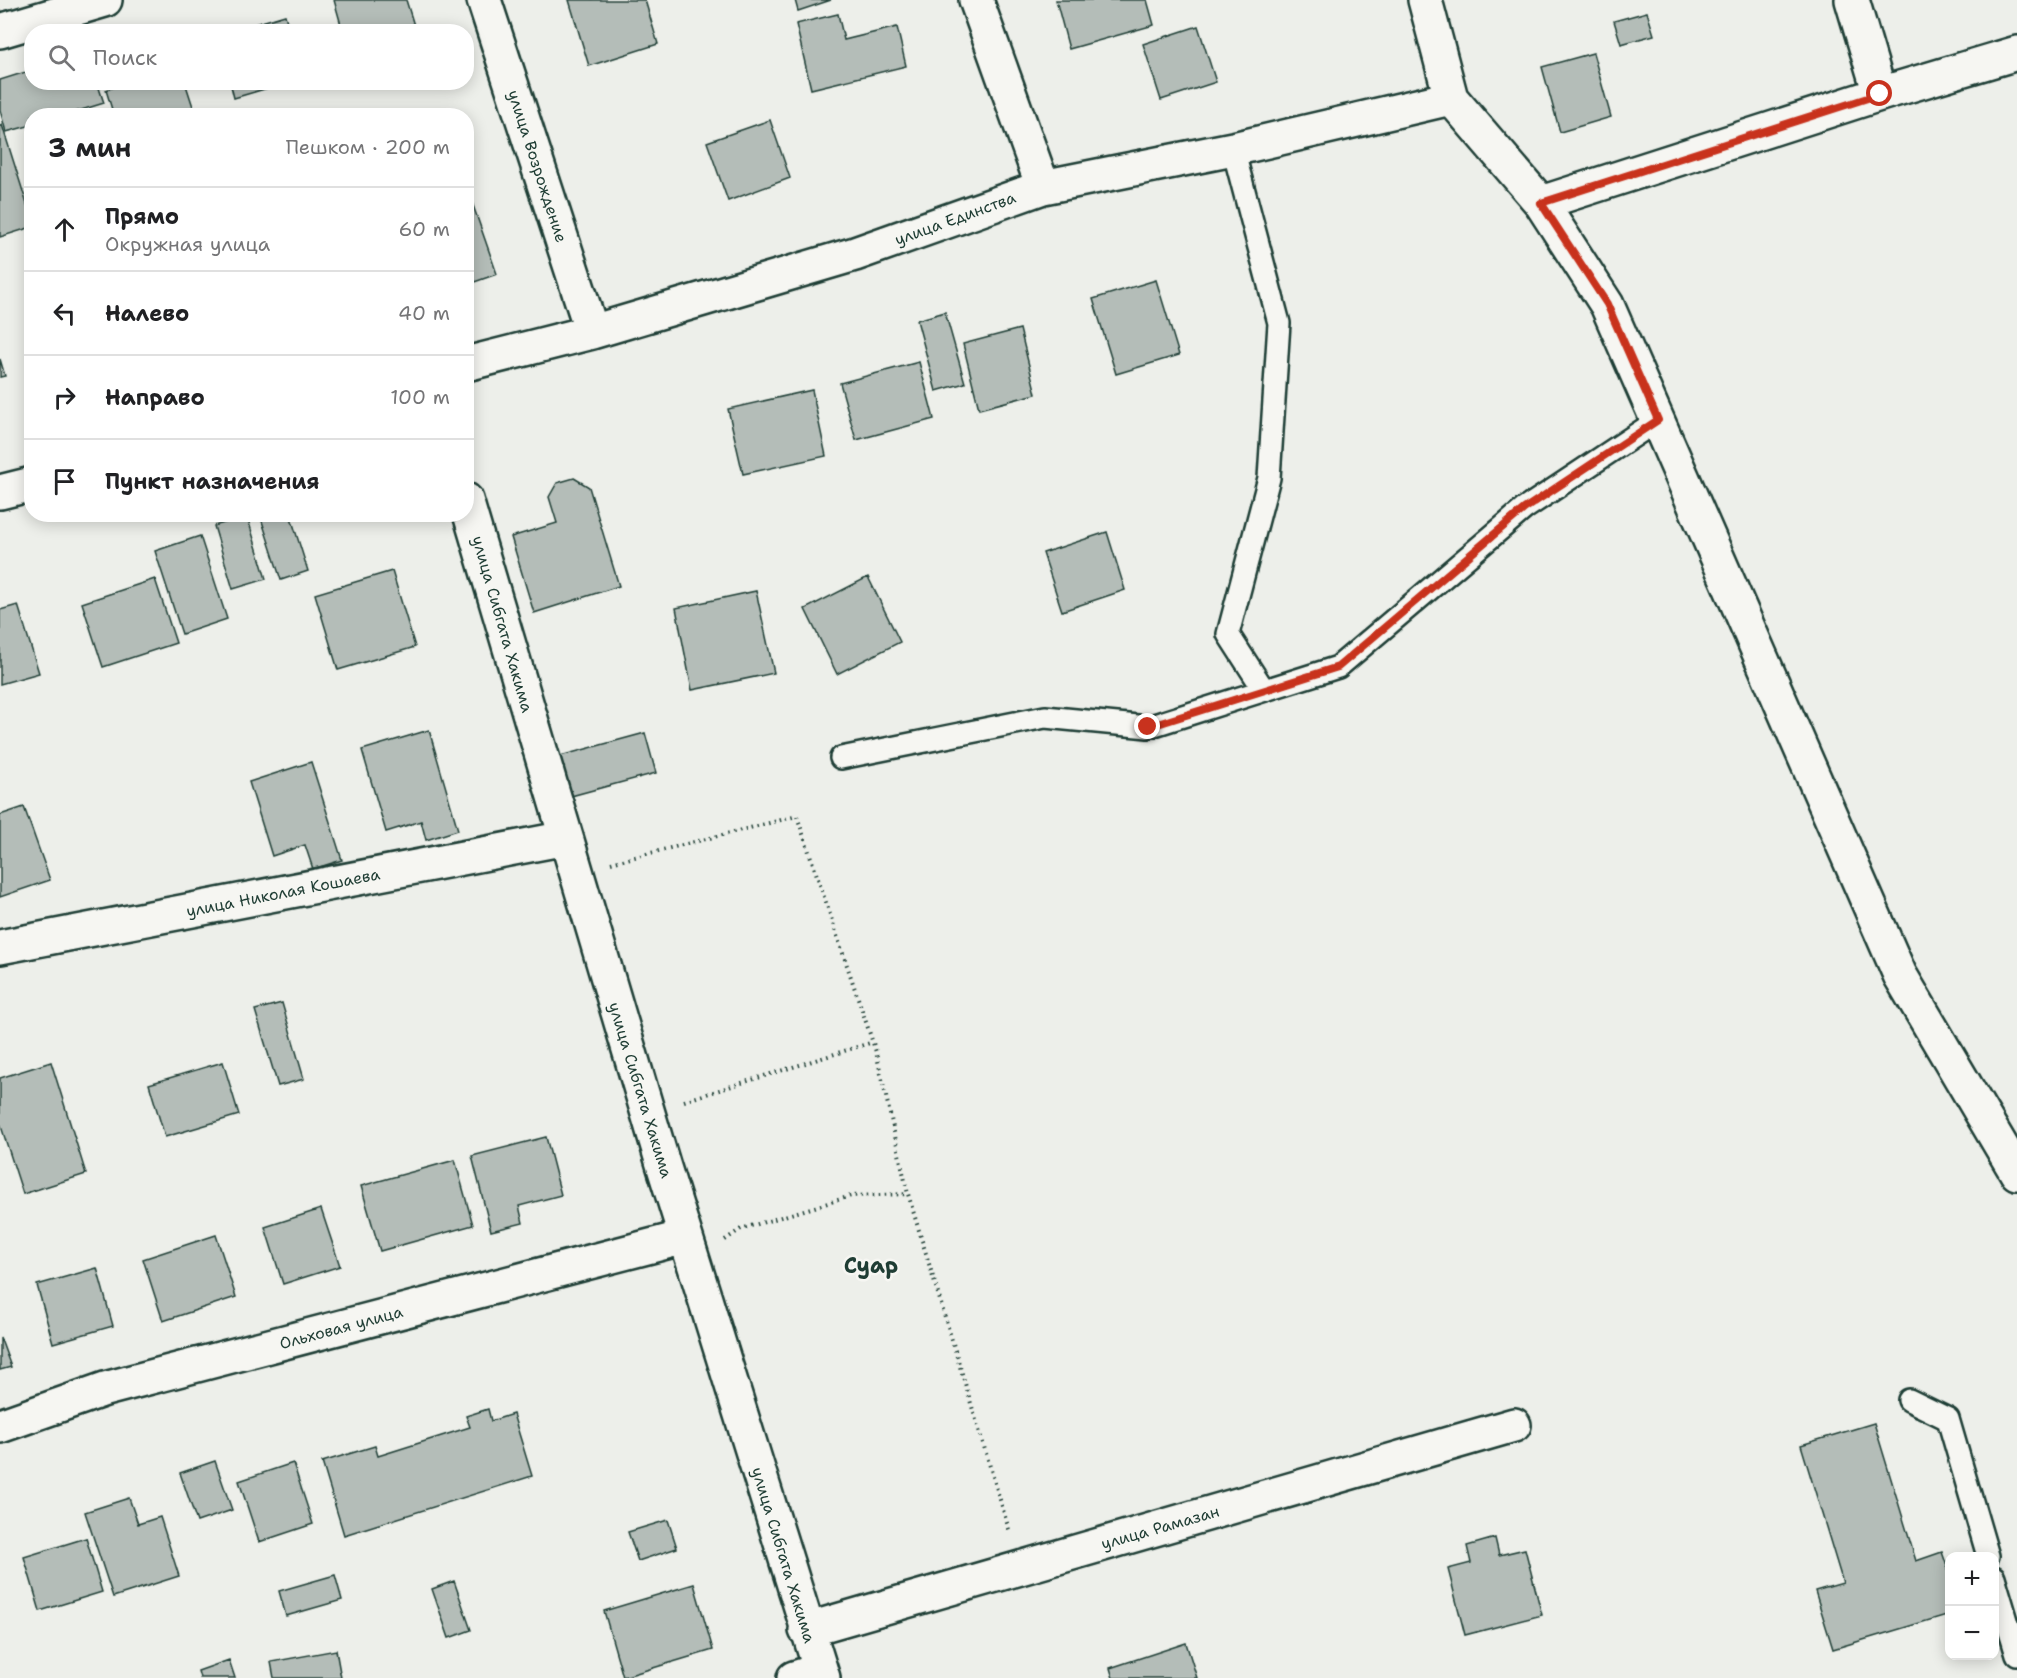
<!DOCTYPE html>
<html lang="ru">
<head>
<meta charset="utf-8">
<style>
	:root { --surface:#fff; --page:#f2f2f2; --text:#202124; --muted:#757577; --line:#e0e0e0 }
	body { margin:0; font-family:"Shantell Sans",sans-serif; background:var(--page); color:var(--text) }
	.controls { position:absolute; right:18px; bottom:18px; display:grid; overflow:hidden; border-radius:12px; box-shadow:0 3px 15px #0003 }
	.controls button { width:54px; height:54px; display:grid; place-items:center; padding:0; border:0; border-bottom:2px solid var(--line); background:var(--surface); color:var(--text); font:30px sans-serif }
	.stop { position:absolute; width:18px; height:18px; margin:-14px; border:4px solid #c8321e; border-radius:50%; background:#fff }
	.stop.end { background:#c8321e; border-color:#fff; box-shadow:0 2px 6px #0008 }
	.list { margin:0; padding:0; list-style:none }
	h2 { display:flex; justify-content:space-between; align-items:center; height:78px; margin:0; padding:0 24px; font-size:26px }
	h2 small { font-size:20px; font-weight:400; color:var(--muted) }
	.list li { display:grid; grid-template-columns:39px 1fr auto; gap:18px; align-items:center; box-sizing:border-box; height:84px; padding:0 24px; border-top:2px solid var(--line) }
	.list b { display:block; font-size:22px; white-space:nowrap }
	.list p { margin:0; font-size:20px; white-space:nowrap; color:var(--muted) }
	.list em { font-size:20px; font-style:normal; color:var(--muted) }
	.icon { flex:none; width:33px; height:33px; fill:none; stroke:currentColor; stroke-width:2; stroke-linecap:round; stroke-linejoin:round }
	.map { position:relative; flex:none; width:2017px; height:1678px; overflow:hidden }
	.search { position:absolute; background:var(--surface); box-shadow:0 3px 15px #0003; left:24px; top:24px; width:450px; height:66px; display:flex; align-items:center; gap:15px; box-sizing:border-box; padding:0 21px; border-radius:24px; color:var(--muted); font-size:22px }
	.panel { position:absolute; background:var(--surface); box-shadow:0 3px 15px #0003; left:24px; top:108px; width:450px; height:414px; border-radius:24px }
	.map>svg:first-child { display:block }
	.building { fill:#b4bdb8; stroke:#1f3d34; stroke-width:1.5 }
	.lines { fill:none; stroke-linecap:round; stroke-linejoin:round }
	.lane-casing { stroke:#1f3d34; stroke-width:26 }
	.street-casing { stroke:#1f3d34; stroke-width:38 }
	.path { stroke:#1f3d34; stroke-width:4; stroke-dasharray:1.5 4.5; stroke-linecap:butt }
	.lane { stroke:#f6f6f2; stroke-width:21 }
	.street { stroke:#f6f6f2; stroke-width:33 }
	.route { stroke:#c8321e; stroke-width:8 }
	.labels { text-anchor:middle; stroke-width:5; stroke-linejoin:round; paint-order:stroke }
	.street-label { font-size:16px; fill:#1f3d34; stroke:#f6f6f2 }
	.district-label { font-size:22px; font-weight:bold; fill:#1f3d34; stroke:#f6f6f2 }
</style>
</head>
<body>
<div class="map">
<svg width="2017" height="1678" viewBox="0 0 2017 1678">
	<rect width="100%" height="100%" fill="#edefea"/>
	<filter id="ink" filterUnits="userSpaceOnUse"><feTurbulence type="fractalNoise" baseFrequency=".0167" numOctaves="2"/><feDisplacementMap in="SourceGraphic" scale="12" xChannelSelector="R" yChannelSelector="G"/><feConvolveMatrix kernelMatrix="1 2 1 2 8 2 1 2 1" color-interpolation-filters="sRGB"/></filter>
	<g filter="url(#ink)">
		<path class="building" d="M334,0H406L416,32H343Z
			M569,0H645L658,44L589,66Z
			M795,0H831L798,11Z
			M1056,0H1147L1154,25L1069,49Z
			M1647,12L1654,35L1621,44L1614,21Z
			M838,14L844,40L897,27L906,66L811,89L796,24Z
			M285,15L290,32H228Z
			M1198,26L1216,82L1161,100L1143,44Z
			M1593,53L1611,117L1560,132L1542,67Z
			M32,70V82H117L99,88L104,103L62,116H32V125L6,132L0,110V80Z
			M128,82H185L196,116H114L106,90Z
			M230,82H288L234,98Z
			M770,120L790,178L728,201L707,142Z
			M2,125L32,220V227L0,237V126Z
			M468,191L497,274L466,285V192Z
			M1156,280L1179,355L1116,374L1093,299Z
			M945,312L965,383L936,391L917,320Z
			M1020,329L1036,394L979,409L963,344Z
			M0,359L5,376L0,377Z
			M919,362L934,419L856,440L840,383Z
			M812,390L826,456L743,474L728,409Z
			M574,478L589,487L619,586L534,613L511,537L557,523L549,497L557,483Z
			M262,514H290L308,571L281,580L260,515Z
			M247,516L266,579L233,589L214,526Z
			M1107,532L1125,590L1062,611L1043,553Z
			M200,536L227,619L182,634L155,551Z
			M392,571L415,647L338,670L315,594Z
			M868,577L900,642L837,674L805,609Z
			M155,579L176,643L103,667L82,603Z
			M756,591L774,673L692,690L676,608Z
			M18,605L39,673L0,684V610Z
			M429,730L458,830L426,840L421,821L386,832L362,750Z
			M645,733L656,773L571,796L560,756Z
			M311,762L342,860L313,869L305,845L272,856L249,782Z
			M24,807L50,880L0,897V815Z
			M282,1003L304,1079L278,1086L255,1010Z
			M51,1062L86,1174L23,1194L0,1123V1078Z
			M223,1062L239,1115L165,1137L149,1084Z
			M546,1137L561,1195L519,1206L523,1223L491,1231L472,1156Z
			M455,1160L473,1225L380,1251L361,1186Z
			M321,1209L340,1266L283,1284L265,1227Z
			M216,1235L236,1297L163,1321L143,1259Z
			M97,1268L113,1326L53,1343L37,1285Z
			M0,1337L11,1367L0,1370Z
			M488,1409L491,1421L513,1414L532,1476L344,1535L322,1462L375,1446L378,1456L470,1427L466,1416Z
			M1874,1423L1916,1561L1942,1552L1950,1575V1614L1833,1649L1815,1591L1843,1583L1801,1445Z
			M215,1461L232,1510L197,1522L180,1473Z
			M293,1463L313,1524L259,1542L239,1481Z
			M129,1498L138,1524L160,1517L179,1576L113,1597L85,1512Z
			M668,1520L677,1548L638,1561L628,1532Z
			M86,1538L102,1592L40,1611L24,1557Z
			M1495,1538L1499,1555L1525,1549L1542,1615L1465,1635L1448,1569L1471,1563L1467,1546Z
			M335,1575L342,1600L286,1616L279,1591Z
			M454,1581L471,1630L449,1638L432,1589Z
			M694,1584L713,1650L623,1677L604,1611Z
			M1186,1643L1197,1678H1113L1110,1668Z
			M336,1650L341,1678H274L271,1662Z
			M229,1660L235,1678H200L198,1671Z"/>
		<g class="lines">
			<defs>
				<path id="lane" d="M1233,149L1279,323L1269,478L1228,634L1264,690
					M841,758L1045,717L1148,727L1338,667L1524,509L1658,420
					M1909,1400L1948,1419L1988,1556
					M1994,1577L2017,1654"/>
				<path id="street" d="M484,0L592,332
					M976,0L1043,187
					M1425,0L1451,98L1541,203L1607,305L1900,975L2017,1173
					M1852,0L1880,94
					M0,31L105,0
					M1541,203L1880,94L2017,53
					M466,364L592,332L855,254L1043,187L1233,149L1451,98
					M0,492L32,484
					M466,500L663,1164L823,1678
					M0,947L566,838
					M0,1426L105,1389L685,1237
					M806,1630L1514,1425
					M794,1678L820,1670"/>
			</defs>
			<use href="#lane" class="lane-casing"/>
			<use href="#street" class="street-casing"/>
			<path class="path" d="M611,863L797,816L876,1052L908,1194
				M684,1101L873,1042
				M725,1240L741,1229L851,1196L908,1194L1010,1533"/>
			<use href="#lane" class="lane"/>
			<use href="#street" class="street"/>
		</g>
	</g>
	<g class="lines" filter="url(#ink)">
		<path class="route" d="M1148,727L1338,667L1524,509L1658,420L1607,304L1541,203L1880,94"/>
	</g>
	<g class="labels">
		<g class="street-label">
			<text transform="translate(538 166) rotate(72)" y="6">улица Возрождение</text>
			<text transform="translate(955 218) rotate(-20)" y="6">улица Единства</text>
			<text transform="translate(503 624) rotate(74)" y="6">улица Сибгата Хакима</text>
			<text transform="translate(283 892) rotate(-11)" y="6">улица Николая Кошаева</text>
			<text transform="translate(641 1090) rotate(73)" y="6">улица Сибгата Хакима</text>
			<text transform="translate(341 1327) rotate(-15)" y="6">Ольховая улица</text>
			<text transform="translate(1160 1527) rotate(-16)" y="6">улица Рамазан</text>
			<text transform="translate(784 1555) rotate(73)" y="6">улица Сибгата Хакима</text>
		</g>
		<g class="district-label">
			<text x="871" y="1273">Суар</text>
		</g>
	</g>
</svg>
<div class="controls">
<button>+</button>
<button>−</button>
</div>
<div class="stop" style="left:1880px;top:94px"></div>
<div class="stop end" style="left:1148px;top:727px"></div>
<div class="search"><svg class="icon" aria-label="search" viewBox="0 0 24 24"><circle cx="10" cy="10" r="6"/><path d="M15 15l6 6"/></svg>Поиск</div>
<section class="panel">
<h2>3 мин<small>Пешком · 200 m</small></h2>
<ul class="list">
<li><svg class="icon" aria-label="ahead" viewBox="0 0 24 24"><path d="M12 20V5M6 11l6-6 6 6"/></svg><div><b>Прямо</b><p>Окружная улица</p></div><em>60 m</em></li>
<li><svg class="icon" aria-label="left" viewBox="0 0 24 24"><path d="M17 20v-9H6M10 6l-5 5 5 5"/></svg><div><b>Налево</b></div><em>40 m</em></li>
<li><svg class="icon" aria-label="right" viewBox="0 0 24 24"><path d="M7 20v-9h11M14 6l5 5-5 5"/></svg><div><b>Направо</b></div><em>100 m</em></li>
<li><svg class="icon" aria-label="arrive" viewBox="0 0 24 24"><path d="M6 21V4h12l-3 4 3 4H6"/></svg><div><b>Пункт назначения</b></div></li>
</ul>
</section>
</div>
</body>
</html>
